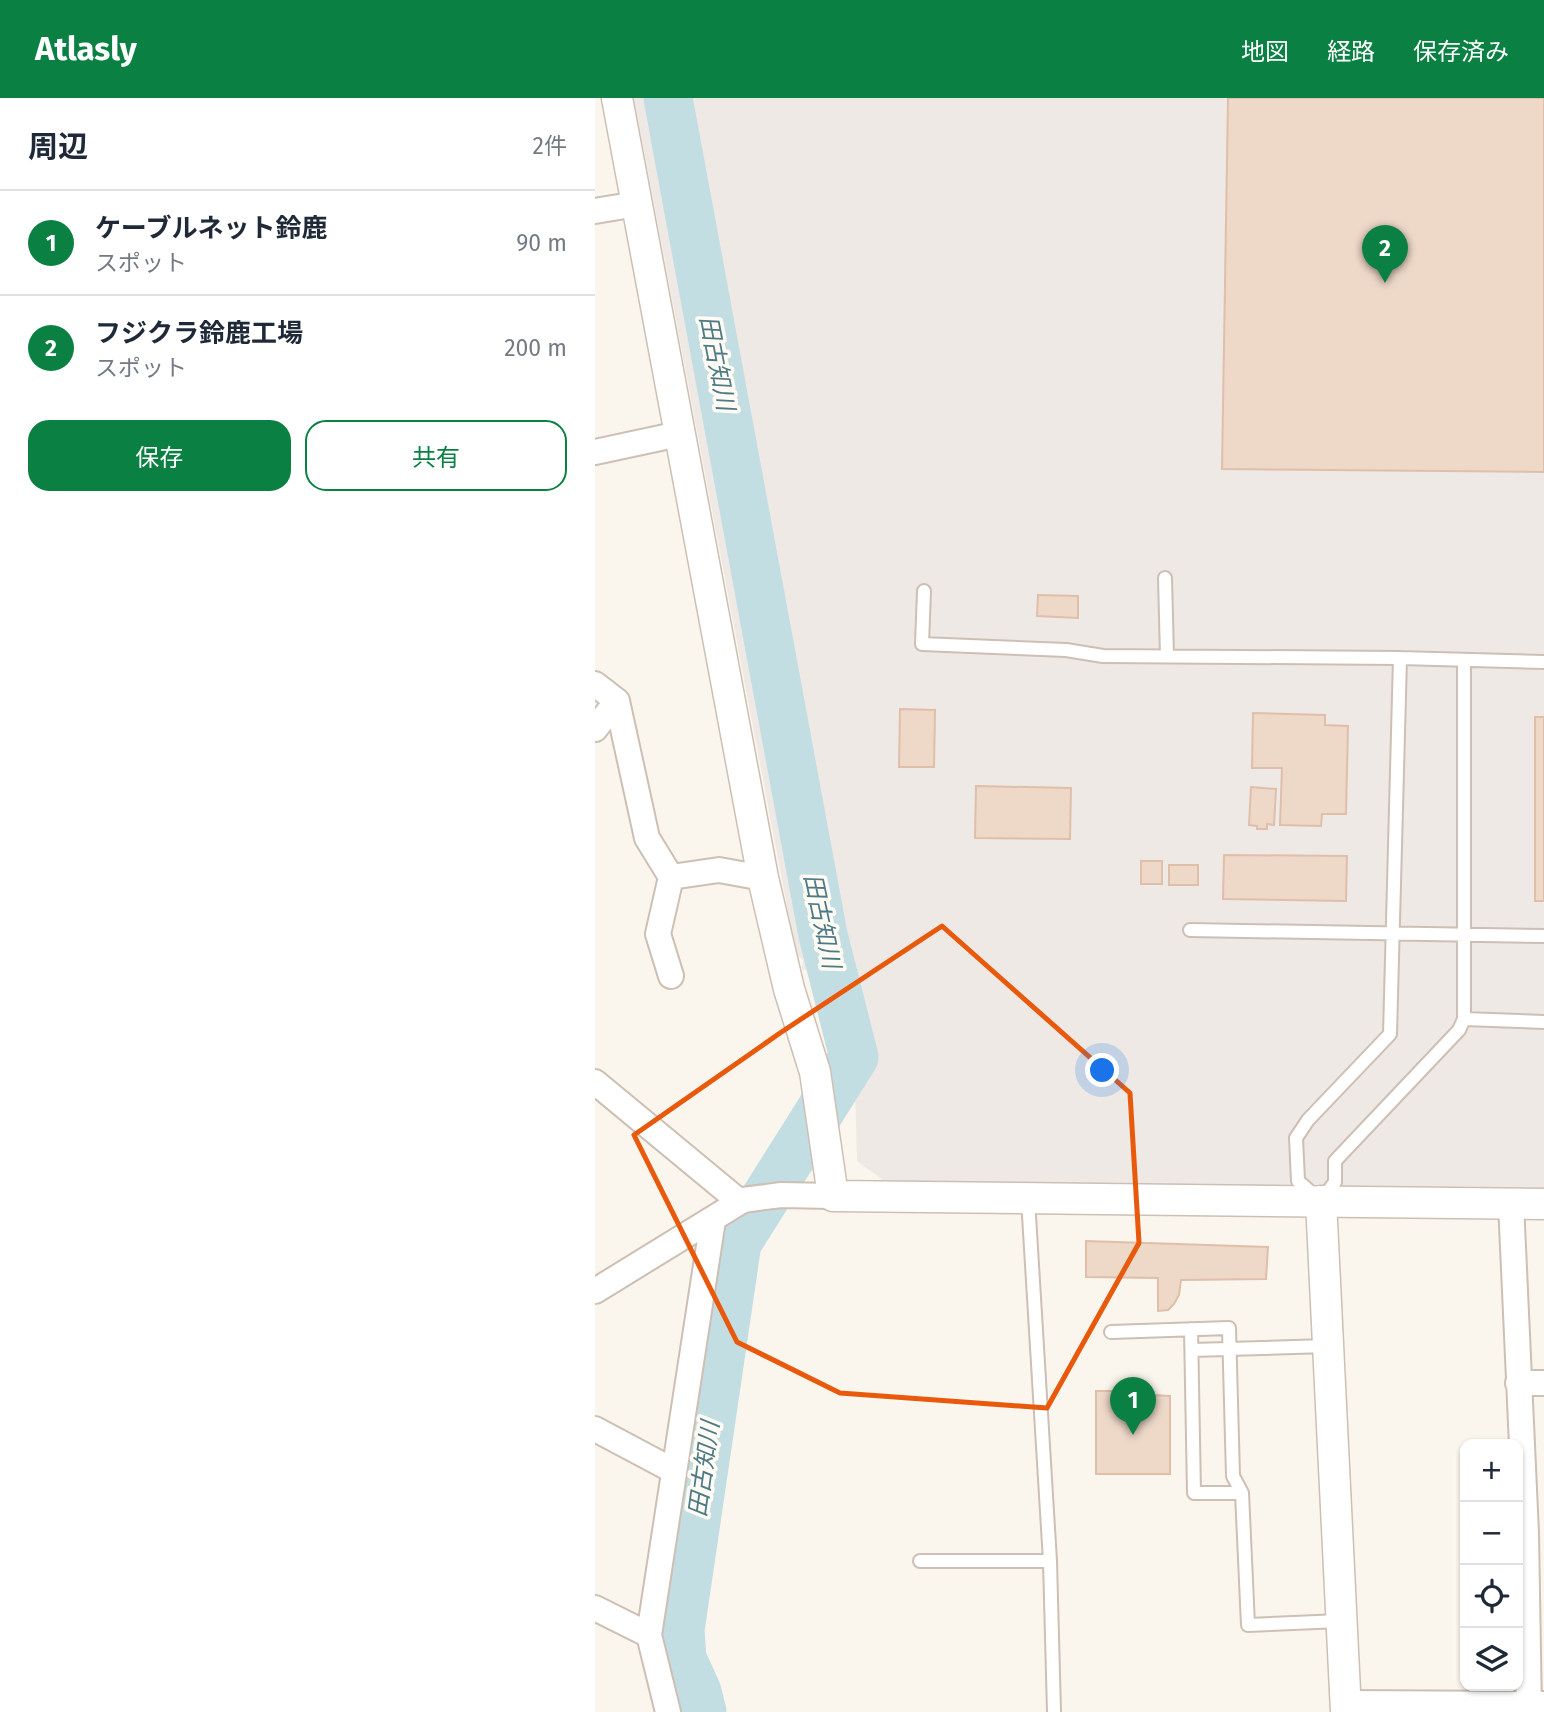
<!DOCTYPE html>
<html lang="ja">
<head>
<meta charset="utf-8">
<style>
	:root { --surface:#fff; --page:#f6f6f7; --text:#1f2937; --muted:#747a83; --line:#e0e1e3; --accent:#0b8043 }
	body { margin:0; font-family:"Fira Sans","Noto Sans JP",sans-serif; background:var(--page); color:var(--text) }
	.controls { position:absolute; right:21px; bottom:21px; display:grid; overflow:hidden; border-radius:14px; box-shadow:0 2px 5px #0004 }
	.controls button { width:63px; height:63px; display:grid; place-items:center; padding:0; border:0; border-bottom:2px solid var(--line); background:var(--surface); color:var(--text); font:35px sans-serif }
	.you { position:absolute; left:508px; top:973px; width:24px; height:24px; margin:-18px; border:5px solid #fff; border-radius:50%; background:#1a73e8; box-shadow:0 0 0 10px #1a73e833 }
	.badge { display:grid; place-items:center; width:46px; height:46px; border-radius:50%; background:var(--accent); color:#fff; font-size:23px; font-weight:700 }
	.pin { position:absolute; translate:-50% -58px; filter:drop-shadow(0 2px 4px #0008) }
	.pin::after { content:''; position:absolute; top:37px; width:24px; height:21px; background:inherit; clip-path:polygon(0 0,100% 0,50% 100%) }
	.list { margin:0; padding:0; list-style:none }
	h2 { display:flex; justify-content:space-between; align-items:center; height:91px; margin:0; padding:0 28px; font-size:30px }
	h2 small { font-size:23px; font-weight:400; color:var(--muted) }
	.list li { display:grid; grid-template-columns:46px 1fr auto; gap:21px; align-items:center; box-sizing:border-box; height:105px; padding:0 28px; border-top:2px solid var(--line) }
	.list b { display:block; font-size:26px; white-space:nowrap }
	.list p { margin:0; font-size:23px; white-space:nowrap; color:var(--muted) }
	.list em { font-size:23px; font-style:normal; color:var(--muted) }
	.actions { display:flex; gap:14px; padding:21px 28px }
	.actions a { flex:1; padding:16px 0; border:2px solid var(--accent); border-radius:21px; text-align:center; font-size:24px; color:var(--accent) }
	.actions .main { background:var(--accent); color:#fff }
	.icon { flex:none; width:38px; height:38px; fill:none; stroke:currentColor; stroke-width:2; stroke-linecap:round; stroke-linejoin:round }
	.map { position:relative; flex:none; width:949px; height:1614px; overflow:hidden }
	header { display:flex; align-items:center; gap:42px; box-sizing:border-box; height:98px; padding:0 35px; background:var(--accent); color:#fff }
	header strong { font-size:33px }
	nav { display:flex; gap:38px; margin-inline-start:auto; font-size:24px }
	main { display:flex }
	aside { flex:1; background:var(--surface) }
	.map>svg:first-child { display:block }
	.industrial { fill:#eee9e5 }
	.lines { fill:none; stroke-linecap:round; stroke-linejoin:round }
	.river { stroke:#c3dee3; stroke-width:49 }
	.building { fill:#eed8c8; stroke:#dfbfaa; stroke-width:2 }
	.service-casing { stroke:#cdbfb4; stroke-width:16 }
	.minor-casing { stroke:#cdbfb4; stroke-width:28 }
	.tertiary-casing { stroke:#cdbfb4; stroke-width:33 }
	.service { stroke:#fff; stroke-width:12 }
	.minor { stroke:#fff; stroke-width:24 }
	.tertiary { stroke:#fff; stroke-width:30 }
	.marked { fill:none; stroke:#e8590c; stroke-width:5; stroke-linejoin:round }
	.labels { text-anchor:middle; stroke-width:7; stroke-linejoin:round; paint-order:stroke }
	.water-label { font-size:24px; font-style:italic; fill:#4d7a85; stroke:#fefaf4 }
</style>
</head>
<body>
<header>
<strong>Atlasly</strong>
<nav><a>地図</a><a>経路</a><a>保存済み</a></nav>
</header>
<main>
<aside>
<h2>周辺<small>2件</small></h2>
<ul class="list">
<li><span class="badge">1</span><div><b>ケーブルネット鈴鹿</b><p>スポット</p></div><em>90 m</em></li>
<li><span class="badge">2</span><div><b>フジクラ鈴鹿工場</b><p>スポット</p></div><em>200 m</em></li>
</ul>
<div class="actions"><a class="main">保存</a><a>共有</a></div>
</aside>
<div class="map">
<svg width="949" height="1614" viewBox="0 0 949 1614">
	<rect width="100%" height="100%" fill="#fbf6ed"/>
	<path class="industrial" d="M39,0H949V1093L292,1085L262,1063L260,993L249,994L234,914L213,873L207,871L208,862L201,856Z"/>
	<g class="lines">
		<path class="river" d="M73,0L228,837L259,959L142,1145L85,1532L87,1561L102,1594L107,1614"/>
	</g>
	<path class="building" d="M633,0H949V374L627,371Z
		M443,497L483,498V520L442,518Z
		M305,611L340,612L339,669H304Z
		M658,615L730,617V627L753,628L751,716H727L726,728L685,727L687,670H657Z
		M940,619H949V803H940Z
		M381,688L476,690L475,741L380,740Z
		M656,689L681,691L679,727L672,726V731H662V728L654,727Z
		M629,757L752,758L751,803L628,801Z
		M546,763H567V786H546Z
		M574,767H603V787H574Z
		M491,1143L673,1149L671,1181L586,1182L584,1197L579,1206L573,1212L563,1213V1180L491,1179Z
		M526,1289H537V1296L575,1298V1376H501V1293H525Z"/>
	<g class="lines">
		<defs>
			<path id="service" d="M570,480L572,558
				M329,493L327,546L471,552L508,558L805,560L949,564
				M805,560L795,936L713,1022L701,1040L703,1083L726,1103L740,1084V1063L864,932L869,921V562
				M595,832L949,838
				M869,921L949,924
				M433,1101L455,1463L459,1614
				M596,1231L599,1395H647
				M516,1234L634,1230L638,1378L647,1395L653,1527L745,1523
				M597,1252L732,1248
				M325,1463H455"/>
			<path id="minor" d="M0,113L42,106
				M0,354L84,336
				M0,586L22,603
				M0,631L22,603L52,740L76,779L124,772L168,780
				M76,878L63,836L76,779
				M0,984L145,1104
				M916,1105L931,1435L934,1614
				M0,1193L148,1102L186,1097L238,1098
				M923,1285H949
				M0,1331L79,1373
				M0,1510L54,1537
				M750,1605L949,1606
				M73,1614L54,1537L118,1122"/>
			<path id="tertiary" d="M22,0L168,780L194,891L220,974L238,1098L949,1106
				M726,1103L751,1614"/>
		</defs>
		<use href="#service" class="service-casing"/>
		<use href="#minor" class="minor-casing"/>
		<use href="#tertiary" class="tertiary-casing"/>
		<use href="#service" class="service"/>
		<use href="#minor" class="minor"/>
		<use href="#tertiary" class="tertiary"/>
	</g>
	<path class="marked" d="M347,828L535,995L544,1145L452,1310L245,1295L142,1244L39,1037L185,935Z"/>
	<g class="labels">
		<g class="water-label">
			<text transform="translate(122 265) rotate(79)" y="8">田古知川</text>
			<text transform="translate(227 823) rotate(78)" y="8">田古知川</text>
			<text transform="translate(109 1371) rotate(-82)" y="8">田古知川</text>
		</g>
	</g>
</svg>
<div class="controls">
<button>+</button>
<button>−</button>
<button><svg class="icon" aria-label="locate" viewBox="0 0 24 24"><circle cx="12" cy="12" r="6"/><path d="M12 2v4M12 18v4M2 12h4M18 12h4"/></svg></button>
<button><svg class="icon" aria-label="layers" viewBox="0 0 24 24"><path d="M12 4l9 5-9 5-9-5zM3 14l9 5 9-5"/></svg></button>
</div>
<div class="you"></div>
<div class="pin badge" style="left:538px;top:1337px">1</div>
<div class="pin badge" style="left:790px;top:185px">2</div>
</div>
</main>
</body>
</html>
